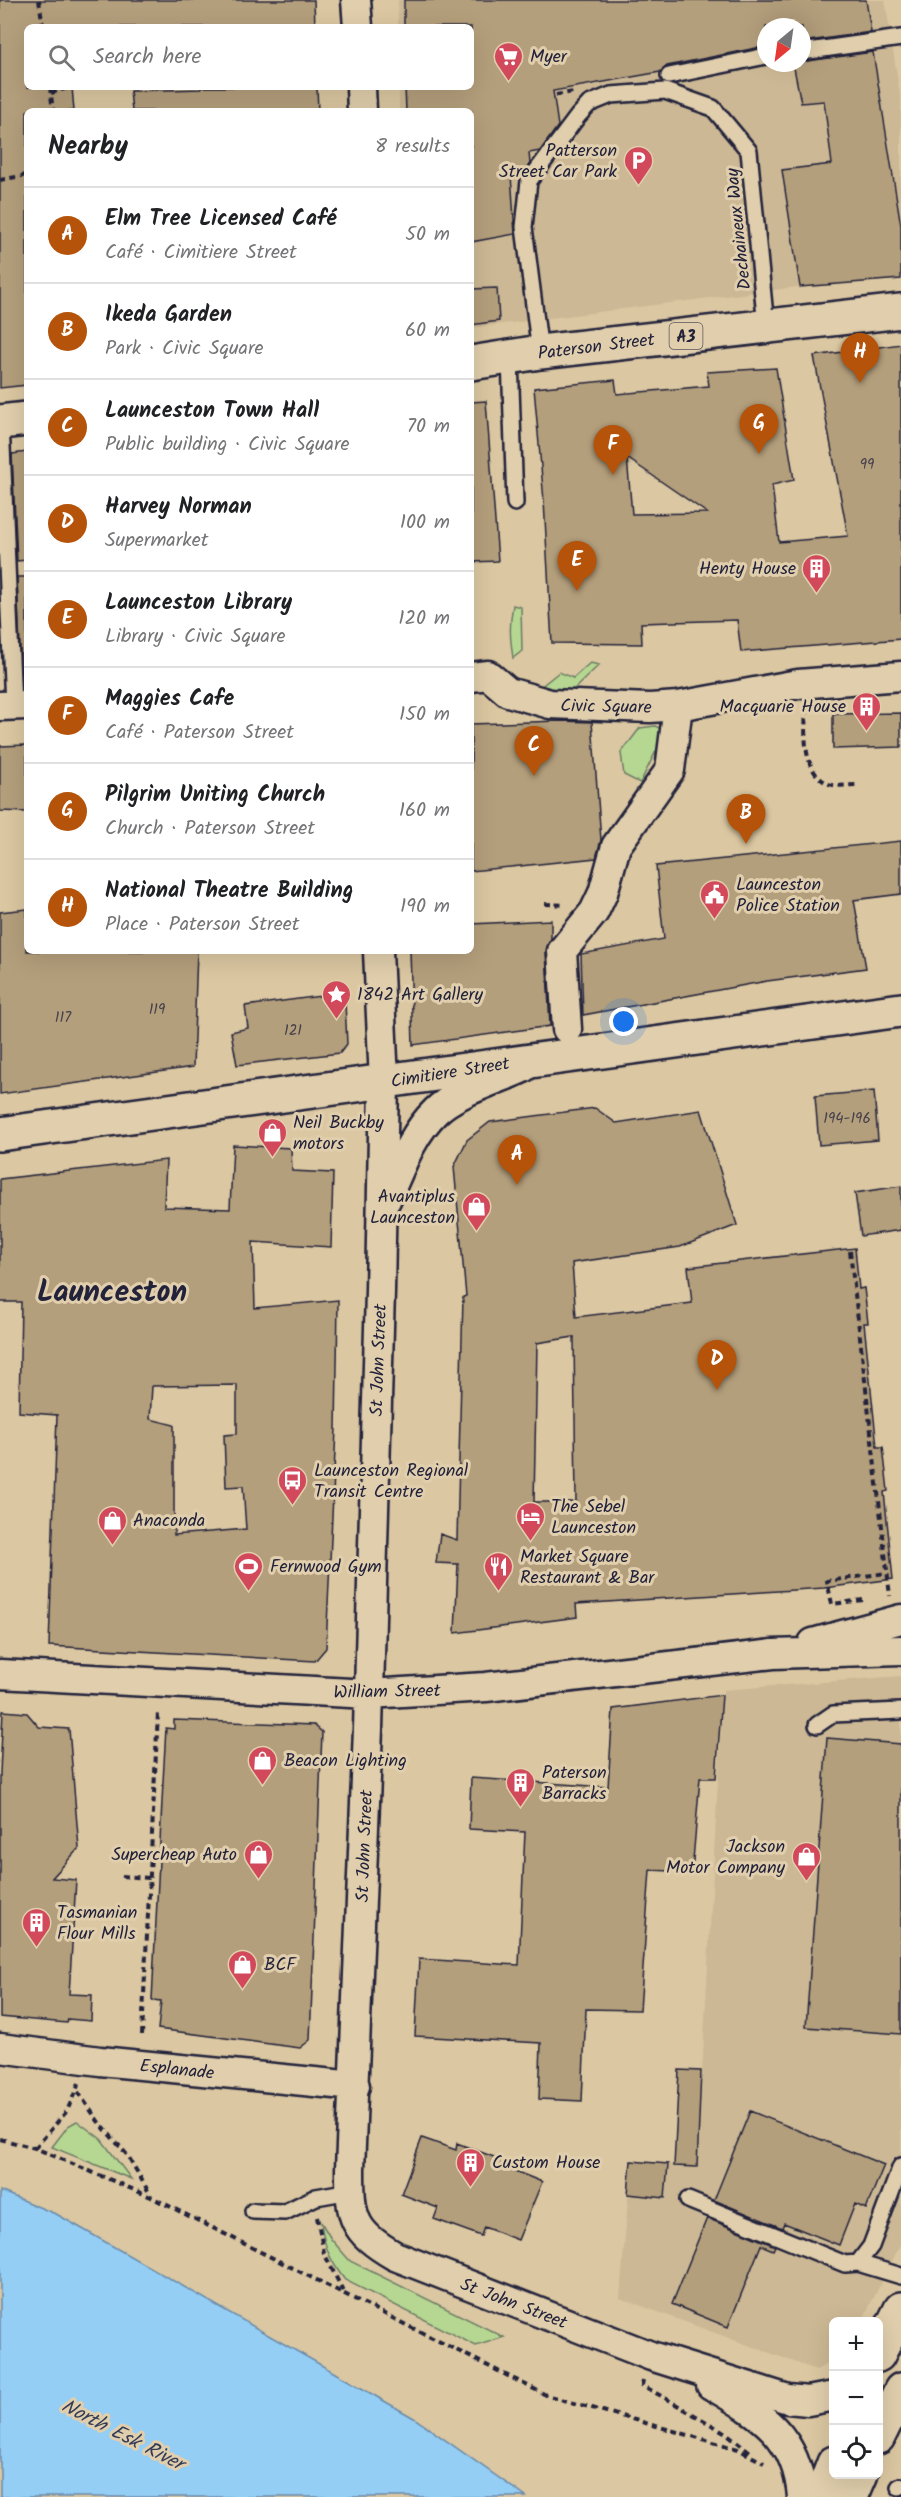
<!DOCTYPE html>
<html lang="en">
<head>
<meta charset="utf-8">
<style>
	:root { --surface:#fff; --page:#f2f2f2; --text:#202124; --muted:#757577; --line:#e0e0e0; --accent:#b45309 }
	body { margin:0; font-family:Kalam,sans-serif; background:var(--page); color:var(--text) }
	.controls { position:absolute; right:18px; bottom:18px; display:grid; overflow:hidden; border-radius:9px; box-shadow:0 6px 24px #0002 }
	.controls button { width:54px; height:54px; display:grid; place-items:center; padding:0; border:0; border-bottom:2px solid var(--line); background:var(--surface); color:var(--text); font:30px sans-serif }
	.compass { position:absolute; left:757px; top:18px; width:54px; height:54px; border-radius:50%; background:var(--surface); box-shadow:0 6px 24px #0002; rotate:209deg }
	.you { position:absolute; left:624px; top:1022px; width:21px; height:21px; margin:-15px; border:4px solid #fff; border-radius:50%; background:#1a73e8; box-shadow:0 0 0 9px #1a73e833 }
	.badge { display:grid; place-items:center; width:39px; height:39px; border-radius:50%; background:var(--accent); color:#fff; font-size:20px; font-weight:700 }
	.pin { position:absolute; translate:-50% -50px; filter:drop-shadow(0 2px 3px #0008) }
	.pin::after { content:''; position:absolute; top:32px; width:21px; height:18px; background:inherit; clip-path:polygon(0 0,100% 0,50% 100%) }
	.list { margin:0; padding:0; list-style:none }
	h2 { display:flex; justify-content:space-between; align-items:center; height:78px; margin:0; padding:0 24px; font-size:26px }
	h2 small { font-size:20px; font-weight:400; color:var(--muted) }
	.list li { display:grid; grid-template-columns:39px 1fr auto; gap:18px; align-items:center; box-sizing:border-box; height:96px; padding:0 24px; border-top:2px solid var(--line) }
	.list b { display:block; font-size:22px; white-space:nowrap }
	.list p { margin:0; font-size:20px; white-space:nowrap; color:var(--muted) }
	.list em { font-size:20px; font-style:normal; color:var(--muted) }
	.icon { flex:none; width:33px; height:33px; fill:none; stroke:currentColor; stroke-width:2; stroke-linecap:round; stroke-linejoin:round }
	.map { position:relative; flex:none; width:901px; height:2497px; overflow:hidden }
	.search { position:absolute; background:var(--surface); box-shadow:0 6px 24px #0002; left:24px; top:24px; width:450px; height:66px; display:flex; align-items:center; gap:15px; box-sizing:border-box; padding:0 21px; border-radius:9px; color:var(--muted); font-size:22px }
	.panel { position:absolute; background:var(--surface); box-shadow:0 6px 24px #0002; left:24px; top:108px; width:450px; height:846px; border-radius:9px }
	.map>svg:first-child { display:block }
	.built { fill:#ccb894; fill-rule:evenodd }
	.green { fill:#b6d791; stroke:#6c7c66; stroke-width:1.5 }
	.water { fill:#95cef4; stroke:#6789aa; stroke-width:1.5 }
	.building { fill:#b49f7b; stroke:#22223b; stroke-width:1.5; fill-rule:evenodd }
	.lines { fill:none; stroke-linecap:round; stroke-linejoin:round }
	.lane-casing { stroke:#22223b; stroke-width:20 }
	.street-casing { stroke:#22223b; stroke-width:33 }
	.secondary-casing { stroke:#22223b; stroke-width:38 }
	.highway-casing { stroke:#22223b; stroke-width:38 }
	.path { stroke:#22223b; stroke-width:4; stroke-dasharray:6 4.5; stroke-linecap:butt }
	.lane { stroke:#e0ceac; stroke-width:15 }
	.street { stroke:#e0ceac; stroke-width:28 }
	.secondary { stroke:#e0ceac; stroke-width:33 }
	.highway { stroke:#e0ceac; stroke-width:33 }
	.labels { text-anchor:middle; stroke-width:6; stroke-linejoin:round; paint-order:stroke }
	.number-label { font-size:15px; fill:#46414b }
	.shield { fill:#e0ceac; stroke:#5b565d; stroke-width:1.5 }
	.shield-label { font-size:16px; font-weight:bold; fill:#22223b }
	.poi-label { font-size:18px; fill:#22223b; stroke:#e0ceac; text-anchor:start }
	.street-label { font-size:18px; fill:#22223b; stroke:#e0ceac }
	.water-label { font-size:20px; font-style:italic; fill:#333c57; stroke:#e0ceac }
	.town-label { font-size:30px; font-weight:bold; fill:#22223b; stroke:#e0ceac }
</style>
</head>
<body>
<div class="map">
<svg width="901" height="2497" viewBox="0 0 901 2497">
	<rect width="100%" height="100%" fill="#dbc7a1"/>
	<filter id="ink" filterUnits="userSpaceOnUse"><feTurbulence type="fractalNoise" baseFrequency=".0167" numOctaves="2"/><feDisplacementMap in="SourceGraphic" scale="12" xChannelSelector="R" yChannelSelector="G"/><feConvolveMatrix kernelMatrix="1 2 1 2 8 2 1 2 1" color-interpolation-filters="sRGB"/></filter>
	<g filter="url(#ink)">
		<path class="built" d="M398,0H885L901,101V274L471,328V111H399V87H471V27H398ZM766,27H802V63H766Z
			M901,1676V2243L862,2321L834,2322L833,2361L816,2370L620,2298L631,2161L697,2166L723,1690Z"/>
		<path class="green" d="M513,605L521,607L522,651L513,658C510,637 509,628 513,605Z
			M590,663L599,665L573,690H554L542,697L538,689L559,672L573,678Z
			M655,726L666,731L640,783L624,775L621,753L640,728Z
			M77,2121L101,2139L131,2179L52,2147L68,2126Z
			M321,2222L331,2239L350,2261L504,2337L476,2346L345,2280C330,2261 324,2246 321,2222Z"/>
		<path class="water" d="M0,2191L58,2215L414,2418L526,2497H0Z"/>
		<path class="building" d="M0,0H314L315,27H27V87H72L74,111H27V385L0,388Z
			M404,0H866L871,32L802,42V27H766V46L667,66L660,72L553,91L558,126L540,151L529,153L530,164L522,174L511,175L515,234L471,242V111H406L405,87H471V27H404Z
			M873,52L901,226V279L800,287L782,170L832,164L824,101L801,103L793,63Z
			M201,87H317L318,111H132L130,91L201,89Z
			M497,288L499,321L471,325V289Z
			M901,344V639L741,652L737,620L641,623L642,644L552,643L544,501L534,388L615,380L617,394L709,386L707,372L776,368L794,480L772,485L779,542L848,536L814,356ZM627,458L707,513L632,514Z
			M486,401L498,561L471,562V402Z
			M27,452V560L17,561L12,454Z
			M17,577H27V674H21Z
			M901,713V747L833,749V714Z
			M559,721L592,722L601,840L596,858L471,871V724Z
			M27,745V812L0,811V746Z
			M901,841V894L854,900L866,968L767,981L583,1015L581,954L664,939L656,866Z
			M27,909V951H197L193,1067L0,1094V912Z
			M551,920V938L546,952L550,1026L413,1045L410,951H471V924Z
			M336,994L345,1002L347,1044L340,1053L237,1065L231,1032L248,1028L245,1006Z
			M874,1091L878,1140L819,1145L815,1096Z
			M595,1108L616,1123L701,1110L737,1225L680,1247L572,1263L576,1317L692,1303L688,1267L855,1248L859,1289L864,1288L868,1323H864L877,1447H883L888,1491L884,1492L893,1579L824,1588L576,1604L577,1617L455,1633L458,1564L436,1563L440,1534L457,1540L463,1297L466,1296L454,1167L467,1140L490,1122ZM574,1337L576,1502H534L537,1343Z
			M233,1145L291,1148L292,1171L333,1173L331,1247L253,1242L255,1308L338,1300L336,1429L326,1648L315,1661L49,1646L57,1415L19,1412L21,1302H0V1179L166,1160L164,1207L230,1209ZM237,1385V1434L224,1435L226,1487L243,1486L246,1529L174,1535V1425L150,1419L152,1386Z
			M901,1186V1230L861,1236L855,1193Z
			M722,1695L716,1778H700L692,1872L650,1870L640,2010L586,2009L582,2101L539,2099L541,2043L415,2036L419,1959L519,1965L525,1832L469,1829L471,1778L608,1787L613,1709Z
			M3,1711L27,1713L39,1727L69,1729L79,1848L52,1878L76,1880L69,1994L92,1995L91,2021L68,2019L67,2023L0,2017V1773Z
			M174,1720L314,1725L322,1732L310,2040L300,2048L158,2029L161,2001L152,2000L163,1782L166,1728L174,1729Z
			M827,1738L901,1744V2034L806,2027Z
			M679,2070L701,2071L697,2167L674,2166Z
			M750,2111L884,2165L866,2209L855,2204L839,2245L784,2223L782,2228L714,2200Z
			M422,2138L456,2150L457,2143L507,2162L505,2167L542,2182L518,2240L484,2227L481,2236L434,2219L438,2208L401,2194Z
			M631,2161L668,2164L665,2198L628,2194Z
			M707,2218L775,2246L773,2250L761,2245L728,2327L672,2304Z"/>
		<g class="lines">
			<defs>
				<path id="lane" d="M802,52L901,38
					M669,76L766,56
					M540,352L524,227L529,181L578,116L589,104L611,95L665,91L713,108L749,151L766,327
					M510,358L515,503
					M1,422L13,706
					M817,1725L833,1714L901,1711
					M688,2200L845,2264L858,2263L871,2246L901,2166
					M253,2211L285,2212L316,2197L350,2191
					M858,2263L901,2276
					M899,2487L901,2486"/>
				<path id="street" d="M356,0L358,27
					M361,87L362,111
					M471,677L488,675L508,692L550,704L650,708L678,706L798,684L901,676
					M0,706L27,705
					M378,951L384,1082L380,1291L368,1729L350,2169C350,2218 352,2231 395,2256L651,2356L788,2399L808,2401L834,2396
					M567,1029L562,951L594,912L603,893L616,846L670,770L678,706
					M386,1200C400,1169 411,1135 436,1111C455,1092 498,1080 523,1068
					M813,1643L901,1619
					M0,1674L369,1694L486,1687L773,1654L901,1650
					M0,2048L100,2061L355,2086
					M711,2385C760,2414 797,2434 802,2497"/>
				<path id="secondary" d="M0,1134L901,1010"/>
				<path id="highway" d="M471,363L540,352L901,311
					M0,422L27,419
					M878,2355L901,2309
					M878,2437L901,2390
					M821,2497L834,2463
					M851,2497L861,2474"/>
			</defs>
			<use href="#lane" class="lane-casing"/>
			<use href="#street" class="street-casing"/>
			<use href="#secondary" class="secondary-casing"/>
			<use href="#highway" class="highway-casing"/>
			<path class="path" d="M39,0L43,27
				M50,87L53,111
				M51,93L71,87
				M556,95L573,92
				M0,180L27,175
				M806,708C805,732 801,772 829,784C836,787 849,785 857,785
				M545,904L565,905
				M850,1251L890,1596
				M863,1600L832,1604L827,1581L887,1573
				M122,1876L150,1878
				M142,2035L158,1712
				M78,2092L98,2121L128,2156L151,2196
				M0,2139L35,2148L151,2197L546,2395L738,2449L764,2463
				M35,2148L67,2111L79,2083
				M317,2217L324,2253L343,2291
				M643,2380L642,2385L726,2433L753,2454"/>
			<use href="#lane" class="lane"/>
			<use href="#street" class="street"/>
			<use href="#secondary" class="secondary"/>
			<use href="#highway" class="highway"/>
		</g>
	</g>
	<defs>
		<symbol id="supermarket-pin" viewBox="-11 -11 22 30"><path d="M0 17L-7.5 6A9.5 9.5 0 1 1 7.5 6Z" fill="#d1495b" stroke="#e0ceac"/><path d="M-6-5.5h2.5l.6 2H6L4.5 2H-2.5L-4.4-4H-6ZM-1.5 3.2a1.3 1.3 0 1 0 .1 0ZM3 3.2a1.3 1.3 0 1 0 .1 0Z" fill="#fff"/></symbol>
		<symbol id="parking-pin" viewBox="-11 -11 22 30"><path d="M0 17L-7.5 6A9.5 9.5 0 1 1 7.5 6Z" fill="#d1495b" stroke="#e0ceac"/><path d="M-3.5-5.5H1a3.5 3.5 0 0 1 0 7H-1V5.5H-3.5ZM-1-3.4V-.6H.8a1.4 1.4 0 0 0 0-2.8Z" fill="#fff"/></symbol>
		<symbol id="building-pin" viewBox="-11 -11 22 30"><path d="M0 17L-7.5 6A9.5 9.5 0 1 1 7.5 6Z" fill="#d1495b" stroke="#e0ceac"/><path d="M-4-6H4V6H1V3H-1V6H-4ZM-2.5-4.3h1.7v1.8h-1.7ZM.8-4.3h1.7v1.8H.8ZM-2.5-1h1.7V.8h-1.7ZM.8-1h1.7V.8H.8Z" fill="#fff"/></symbol>
		<symbol id="civic-pin" viewBox="-11 -11 22 30"><path d="M0 17L-7.5 6A9.5 9.5 0 1 1 7.5 6Z" fill="#d1495b" stroke="#e0ceac"/><path d="M-.6-6.5H3V-4.5H.6V-3L4-1V1h2V6H-6V1h2V-1L-.6-3ZM-1.2 2.5V6h2.4V2.5Z" fill="#fff"/></symbol>
		<symbol id="sight-pin" viewBox="-11 -11 22 30"><path d="M0 17L-7.5 6A9.5 9.5 0 1 1 7.5 6Z" fill="#d1495b" stroke="#e0ceac"/><path d="M0-6L1.8-2.2L6-1.7L2.9 1.2L3.7 5.4L0 3.3L-3.7 5.4L-2.9 1.2L-6-1.7L-1.8-2.2Z" fill="#fff"/></symbol>
		<symbol id="shop-pin" viewBox="-11 -11 22 30"><path d="M0 17L-7.5 6A9.5 9.5 0 1 1 7.5 6Z" fill="#d1495b" stroke="#e0ceac"/><path d="M-5-2.5h2.3a2.7 3.5 0 0 1 5.4 0H5L5.5 6h-11ZM-1.5-2.5h3a1.5 2.3 0 0 0-3 0Z" fill="#fff"/></symbol>
		<symbol id="bus-pin" viewBox="-11 -11 22 30"><path d="M0 17L-7.5 6A9.5 9.5 0 1 1 7.5 6Z" fill="#d1495b" stroke="#e0ceac"/><path d="M-5-6H5V4H4V6H2V4H-2V6H-4V4H-5ZM-3.5-4V0h7V-4ZM-3.5 1.2v1.5H-2V1.2ZM2 1.2v1.5H3.5V1.2Z" fill="#fff"/></symbol>
		<symbol id="hotel-pin" viewBox="-11 -11 22 30"><path d="M0 17L-7.5 6A9.5 9.5 0 1 1 7.5 6Z" fill="#d1495b" stroke="#e0ceac"/><path d="M-6-4.5h1.5V1H6V5H4.5V3h-9V5H-6ZM-4 0a1.8 1.8 0 1 1 3.6 0ZM.5 0V-2.5h3Q6-2.5 6 0Z" fill="#fff"/></symbol>
		<symbol id="stadium-pin" viewBox="-11 -11 22 30"><path d="M0 17L-7.5 6A9.5 9.5 0 1 1 7.5 6Z" fill="#d1495b" stroke="#e0ceac"/><path d="M0-5a6.5 5 0 1 0 0 10a6.5 5 0 1 0 0-10ZM-3.5-1.8h7v3.6h-7Z" fill="#fff"/></symbol>
		<symbol id="restaurant-pin" viewBox="-11 -11 22 30"><path d="M0 17L-7.5 6A9.5 9.5 0 1 1 7.5 6Z" fill="#d1495b" stroke="#e0ceac"/><path d="M-5-6h1v4h1v-4h1v4h1v-4h1v5L-1.5 .5V6h-2V.5L-5-1ZM5-6V6H3V1.5H1.5Q1.5-4 5-6Z" fill="#fff"/></symbol>
	</defs>
	<g fill-rule="evenodd">
		<use href="#supermarket-pin" x="492" y="40" width="33" height="45"/>
		<use href="#parking-pin" x="622" y="144" width="33" height="45"/>
		<use href="#building-pin" x="800" y="552" width="33" height="45"/>
		<use href="#building-pin" x="850" y="690" width="33" height="45"/>
		<use href="#civic-pin" x="698" y="878" width="33" height="45"/>
		<use href="#sight-pin" x="320" y="978" width="33" height="45"/>
		<use href="#shop-pin" x="256" y="1116" width="33" height="45"/>
		<use href="#shop-pin" x="460" y="1190" width="33" height="45"/>
		<use href="#bus-pin" x="276" y="1464" width="33" height="45"/>
		<use href="#hotel-pin" x="514" y="1500" width="33" height="45"/>
		<use href="#shop-pin" x="96" y="1504" width="33" height="45"/>
		<use href="#stadium-pin" x="232" y="1550" width="33" height="45"/>
		<use href="#restaurant-pin" x="482" y="1550" width="33" height="45"/>
		<use href="#shop-pin" x="246" y="1744" width="33" height="45"/>
		<use href="#building-pin" x="504" y="1766" width="33" height="45"/>
		<use href="#shop-pin" x="242" y="1838" width="33" height="45"/>
		<use href="#shop-pin" x="790" y="1840" width="33" height="45"/>
		<use href="#building-pin" x="20" y="1906" width="33" height="45"/>
		<use href="#shop-pin" x="226" y="1948" width="33" height="45"/>
		<use href="#building-pin" x="454" y="2146" width="33" height="45"/>
	</g>
	<g class="labels">
		<g class="number-label">
			<text x="867" y="469">99</text>
			<text x="157" y="1014">119</text>
			<text x="63" y="1022">117</text>
			<text x="293" y="1035">121</text>
			<text x="847" y="1123">194-196</text>
		</g>
		<rect class="shield" x="669.5" y="323" width="33" height="26" rx="4.5"/>
		<g class="shield-label">
			<text x="686" y="342">A3</text>
		</g>
		<g class="poi-label">
			<text x="530" y="62">Myer</text>
			<text x="617" y="156" text-anchor="end">Patterson<tspan x="617" dy="21">Street Car Park</tspan></text>
			<text x="796" y="574" text-anchor="end">Henty House</text>
			<text x="846" y="712" text-anchor="end">Macquarie House</text>
			<text x="736" y="890">Launceston<tspan x="736" dy="21">Police Station</tspan></text>
			<text x="357" y="1000">1842 Art Gallery</text>
			<text x="293" y="1128">Neil Buckby<tspan x="293" dy="21">motors</tspan></text>
			<text x="455" y="1202" text-anchor="end">Avantiplus<tspan x="455" dy="21">Launceston</tspan></text>
			<text x="314" y="1476">Launceston Regional<tspan x="314" dy="21">Transit Centre</tspan></text>
			<text x="551" y="1512">The Sebel<tspan x="551" dy="21">Launceston</tspan></text>
			<text x="133" y="1526">Anaconda</text>
			<text x="520" y="1562">Market Square<tspan x="520" dy="21">Restaurant &amp; Bar</tspan></text>
			<text x="270" y="1572">Fernwood Gym</text>
			<text x="284" y="1766">Beacon Lighting</text>
			<text x="542" y="1778">Paterson<tspan x="542" dy="21">Barracks</tspan></text>
			<text x="785" y="1852" text-anchor="end">Jackson<tspan x="785" dy="21">Motor Company</tspan></text>
			<text x="237" y="1860" text-anchor="end">Supercheap Auto</text>
			<text x="57" y="1918">Tasmanian<tspan x="57" dy="21">Flour Mills</tspan></text>
			<text x="264" y="1970">BCF</text>
			<text x="492" y="2168">Custom House</text>
		</g>
		<g class="street-label">
			<text transform="translate(738 229) rotate(-96)" y="6">Dechaineux Way</text>
			<text transform="translate(596 346) rotate(-7)" y="6">Paterson Street</text>
			<text transform="translate(606 706) rotate(1)" y="6">Civic Square</text>
			<text transform="translate(450 1072) rotate(-9)" y="6">Cimitiere Street</text>
			<text transform="translate(378 1360) rotate(-88)" y="6">St John Street</text>
			<text transform="translate(387 1691) rotate(-1)" y="6">William Street</text>
			<text transform="translate(364 1846) rotate(-88)" y="6">St John Street</text>
			<text transform="translate(177 2069) rotate(6)" y="6">Esplanade</text>
			<text transform="translate(514 2303) rotate(21)" y="6">St John Street</text>
		</g>
		<g class="water-label">
			<text transform="translate(123 2434) rotate(27)" y="7">North Esk River</text>
		</g>
		<g class="town-label">
			<text x="112" y="1301">Launceston</text>
		</g>
	</g>
</svg>
<div class="controls">
<button>+</button>
<button>−</button>
<button><svg class="icon" aria-label="locate" viewBox="0 0 24 24"><circle cx="12" cy="12" r="6"/><path d="M12 2v4M12 18v4M2 12h4M18 12h4"/></svg></button>
</div>
<svg class="compass" viewBox="-18 -18 36 36"><path d="M0-13l5 13h-10z" fill="#e53935"/><path d="M0 13l5-13h-10z" fill="#757577"/></svg>
<div class="you"></div>
<div class="pin badge" style="left:517px;top:1185px">A</div>
<div class="pin badge" style="left:746px;top:844px">B</div>
<div class="pin badge" style="left:534px;top:776px">C</div>
<div class="pin badge" style="left:717px;top:1390px">D</div>
<div class="pin badge" style="left:577px;top:591px">E</div>
<div class="pin badge" style="left:613px;top:475px">F</div>
<div class="pin badge" style="left:759px;top:454px">G</div>
<div class="pin badge" style="left:860px;top:383px">H</div>
<div class="search"><svg class="icon" aria-label="search" viewBox="0 0 24 24"><circle cx="10" cy="10" r="6"/><path d="M15 15l6 6"/></svg>Search here</div>
<section class="panel">
<h2>Nearby<small>8 results</small></h2>
<ul class="list">
<li><span class="badge">A</span><div><b>Elm Tree Licensed Café</b><p>Café · Cimitiere Street</p></div><em>50 m</em></li>
<li><span class="badge">B</span><div><b>Ikeda Garden</b><p>Park · Civic Square</p></div><em>60 m</em></li>
<li><span class="badge">C</span><div><b>Launceston Town Hall</b><p>Public building · Civic Square</p></div><em>70 m</em></li>
<li><span class="badge">D</span><div><b>Harvey Norman</b><p>Supermarket</p></div><em>100 m</em></li>
<li><span class="badge">E</span><div><b>Launceston Library</b><p>Library · Civic Square</p></div><em>120 m</em></li>
<li><span class="badge">F</span><div><b>Maggies Cafe</b><p>Café · Paterson Street</p></div><em>150 m</em></li>
<li><span class="badge">G</span><div><b>Pilgrim Uniting Church</b><p>Church · Paterson Street</p></div><em>160 m</em></li>
<li><span class="badge">H</span><div><b>National Theatre Building</b><p>Place · Paterson Street</p></div><em>190 m</em></li>
</ul>
</section>
</div>
</body>
</html>
